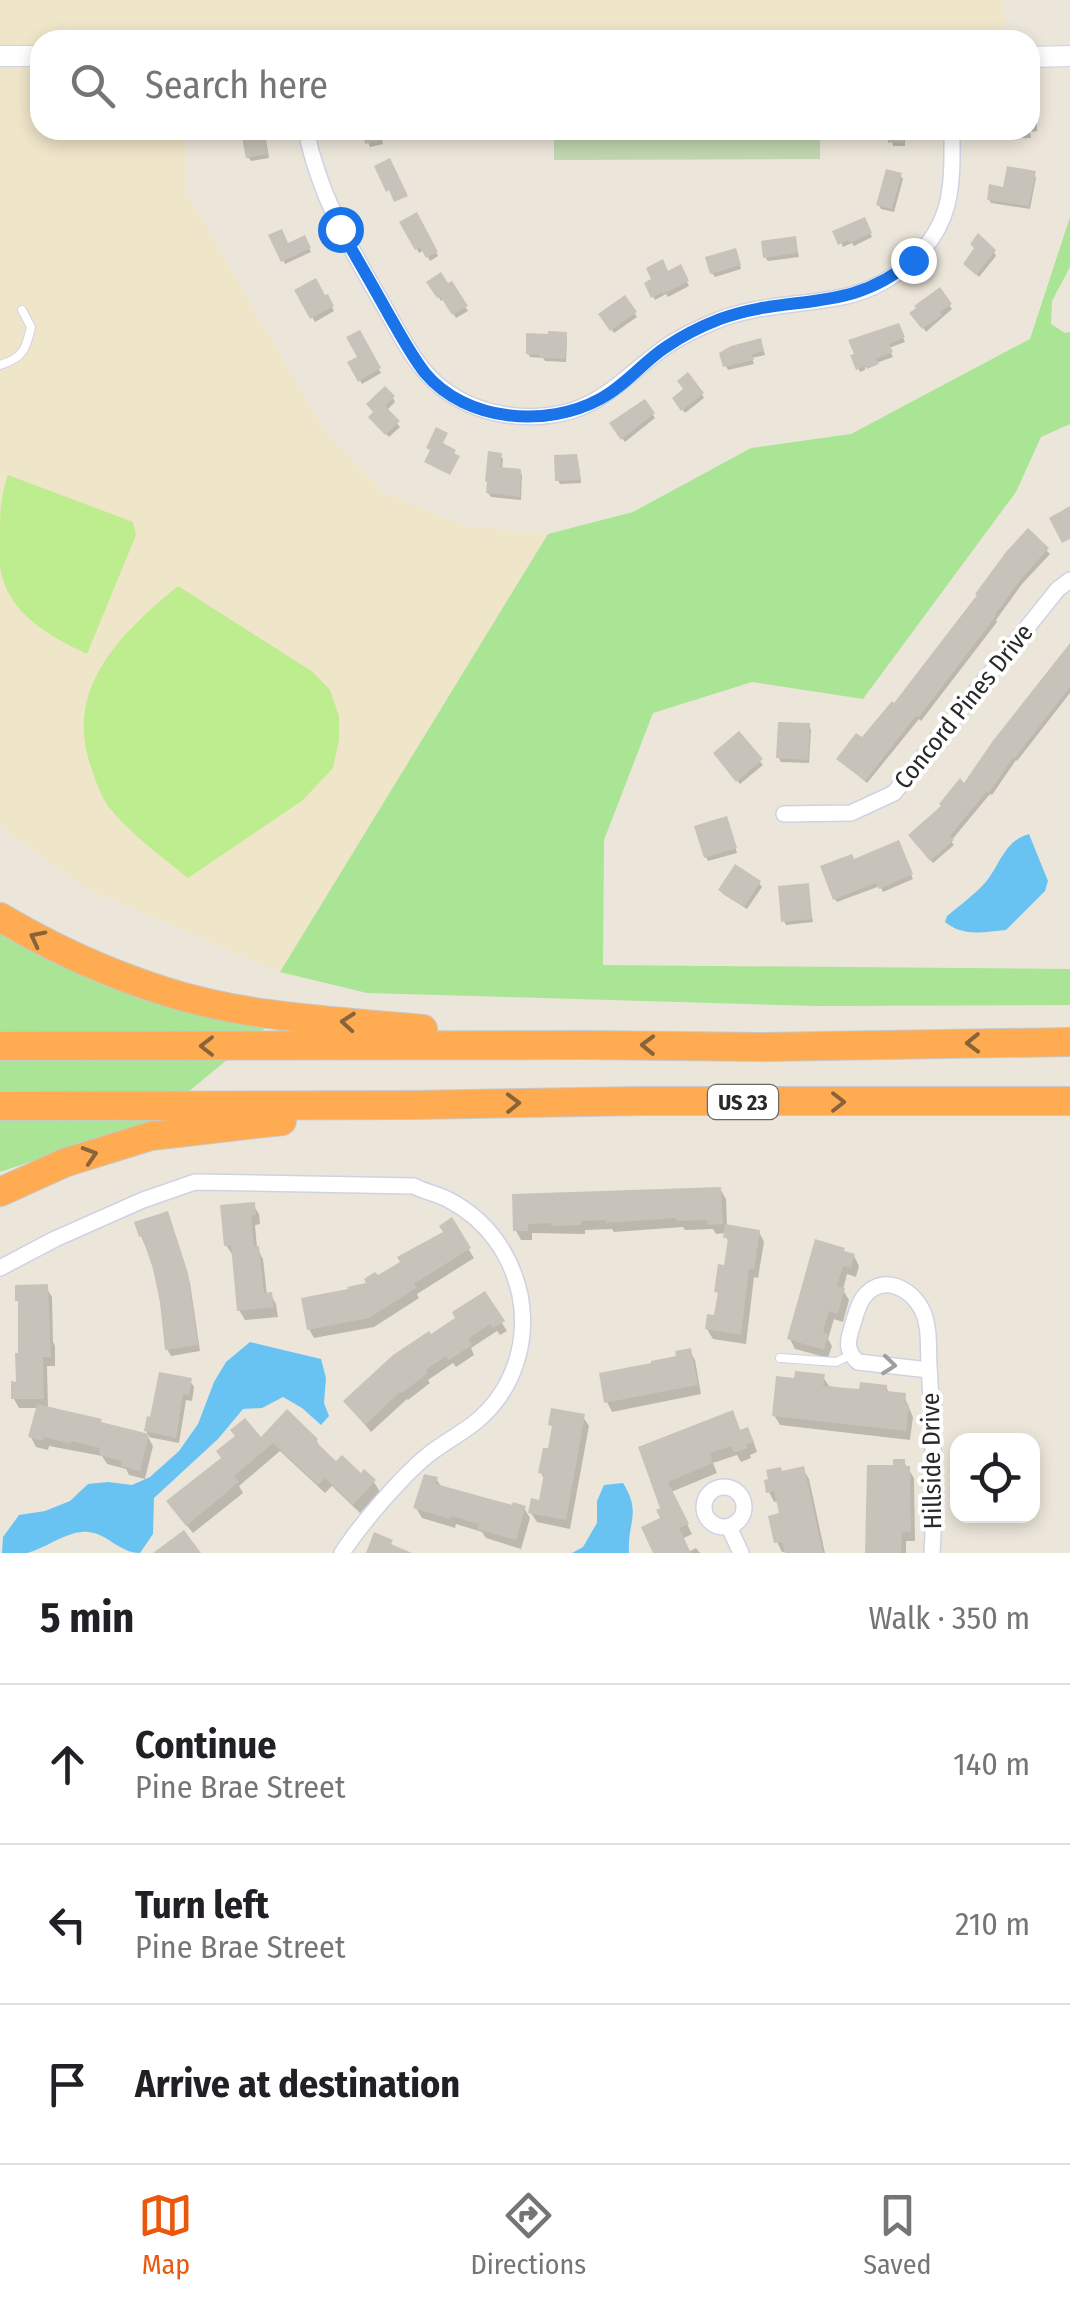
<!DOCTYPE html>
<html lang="en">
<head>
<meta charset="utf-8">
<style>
	:root { --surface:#fff; --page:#f2f2f2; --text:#202124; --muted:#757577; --line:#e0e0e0; --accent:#ea580c }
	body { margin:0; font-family:"Fira Sans Condensed",sans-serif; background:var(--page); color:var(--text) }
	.controls { position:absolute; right:30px; bottom:30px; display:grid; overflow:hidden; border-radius:20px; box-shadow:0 5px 15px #0003 }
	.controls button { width:90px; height:90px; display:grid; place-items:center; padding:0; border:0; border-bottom:2px solid var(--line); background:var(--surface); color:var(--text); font:50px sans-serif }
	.stop { position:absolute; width:30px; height:30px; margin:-22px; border:8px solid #1a73e8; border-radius:50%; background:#fff }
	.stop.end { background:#1a73e8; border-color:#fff; box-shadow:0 2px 10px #0008 }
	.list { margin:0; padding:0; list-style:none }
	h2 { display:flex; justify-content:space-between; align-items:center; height:130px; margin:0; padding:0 40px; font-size:42px }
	h2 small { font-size:32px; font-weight:400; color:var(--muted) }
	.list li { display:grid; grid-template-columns:65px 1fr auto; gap:30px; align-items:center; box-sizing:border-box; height:160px; padding:0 40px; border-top:2px solid var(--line) }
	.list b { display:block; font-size:38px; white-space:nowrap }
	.list p { margin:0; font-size:32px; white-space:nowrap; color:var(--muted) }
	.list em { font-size:32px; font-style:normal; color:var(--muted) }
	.icon { flex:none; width:55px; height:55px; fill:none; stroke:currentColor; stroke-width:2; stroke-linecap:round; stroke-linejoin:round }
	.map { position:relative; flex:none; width:1070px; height:1553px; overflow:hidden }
	.search { position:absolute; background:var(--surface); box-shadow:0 5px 15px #0003; left:30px; right:30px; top:30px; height:110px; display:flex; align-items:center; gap:25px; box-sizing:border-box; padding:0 35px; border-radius:30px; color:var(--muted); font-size:38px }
	.sheet { height:610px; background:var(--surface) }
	nav { display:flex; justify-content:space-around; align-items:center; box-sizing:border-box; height:140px; border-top:2px solid var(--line); background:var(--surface); font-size:28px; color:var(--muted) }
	nav a { display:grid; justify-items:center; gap:5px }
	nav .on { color:var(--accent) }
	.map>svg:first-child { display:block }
	.education { fill:#efe5c9 }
	.green { fill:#a9e594 }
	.cemetery { fill:#c0d7b1 }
	.pitch { fill:#beed8f }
	.water { fill:#68c3f3 }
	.shadow { fill:#0003 }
	.building { fill:#c7c3ba }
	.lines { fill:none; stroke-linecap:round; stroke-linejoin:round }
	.service-casing { stroke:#cfd2e3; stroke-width:10 }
	.minor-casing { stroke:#cfd2e3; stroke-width:18 }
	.tertiary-casing { stroke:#cfd2e3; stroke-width:22 }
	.motorway-casing { stroke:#c7c7c7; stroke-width:30 }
	.service { stroke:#fff; stroke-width:8 }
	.minor { stroke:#fff; stroke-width:15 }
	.tertiary { stroke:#fff; stroke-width:20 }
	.motorway { stroke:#ffab52; stroke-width:28 }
	.oneway { stroke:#89643b }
	.oneway2 { stroke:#9f9f9f }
	.route { stroke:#1a73e8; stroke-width:12 }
	.labels { text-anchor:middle; stroke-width:8; stroke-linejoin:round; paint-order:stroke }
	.shield { fill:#fff; stroke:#696969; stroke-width:2.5 }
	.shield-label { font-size:22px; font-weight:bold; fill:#292929 }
	.street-label { font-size:25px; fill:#292929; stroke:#fff }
</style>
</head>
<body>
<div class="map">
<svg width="1070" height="1553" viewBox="0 0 1070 1553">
	<rect width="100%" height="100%" fill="#ece6da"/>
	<path class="education" d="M0,0H1004L1005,32H131V40H40V130H185L186,192L324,430L381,491L464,526L548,534L280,972L83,887L0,826Z"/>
	<path class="green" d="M1070,217V267L1052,301L1051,324L1065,333L1070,332V424L1041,437L1016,492L863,699L752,682L653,713L604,840L603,965L1070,969V1005L818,1006L367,993L280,972L548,534L633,512L751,448L851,434L1030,339Z
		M0,926L116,989L268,1026L154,1120L0,1172Z"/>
	<path class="cemetery" d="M554,130H820V159L554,160Z"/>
	<path class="pitch" d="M8,475L133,522L136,535L87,654C49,636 8,614 0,568C0,559 0,547 0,537C0,513 0,498 8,475Z
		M178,586L313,672L330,690L339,716V740L333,768L303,800L188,878C162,857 133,836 112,811C100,797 95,778 89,761C66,684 124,631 178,586Z"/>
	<path class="water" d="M1029,834L1048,881L1045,891L1006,930C984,932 963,937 945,922L947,916C960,905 974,895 985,883C1001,864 1004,841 1029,834Z
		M250,1342L321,1359L326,1378L324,1403L329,1416L321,1425L302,1408L283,1397L262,1408L243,1409L218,1439L154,1498L153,1534L140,1553C119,1553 107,1533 88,1532C68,1530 47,1548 27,1553C20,1553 9,1553 2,1553L3,1537L19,1515L45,1511L70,1501L88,1484L108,1482L132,1485L150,1477L179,1451L198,1424L214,1382L226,1362Z
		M623,1483C642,1513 627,1523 629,1553H572L583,1547L597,1523V1501L604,1485Z"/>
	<path class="shadow" d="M1034,104L1037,108V131L1030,132L1031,138H1008L1005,130H1030V105Z
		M247,130H261L265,134L269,158L251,161L248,157Z
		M364,130H379L383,144L370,147Z
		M890,130H905V146H893Z
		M1034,174L1036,178L1030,209L991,203L989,199Z
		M900,175L903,179L894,212L881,209L878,204Z
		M416,215L438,256L430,261L424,250L419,253L402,223Z
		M864,220L872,237L854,246L852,243L843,247L836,233Z
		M272,236L288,246L304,238L311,252L285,264Z
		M795,239L799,257L768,261L765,257Z
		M994,252L996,256L979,277L966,264Z
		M737,255L741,269L715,277L712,273Z
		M680,268L689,286L668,297L666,294L655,300L647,284Z
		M430,283L448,287L451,285L468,311L456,318L444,299L441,301Z
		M298,291L327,297L334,311L315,322Z
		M939,291L952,309L926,332L913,313Z
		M625,298L637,317L614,333L601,314Z
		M898,326L905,342L889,348L893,357L865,367V370L860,372L858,368Z
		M359,333L381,373L362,384L351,363L360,358Z
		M565,335L567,338L566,362L545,361L543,358L530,357L528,353Z
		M762,345L765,355L752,358L754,364L728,370L726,366Z
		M702,394L704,398L685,413L675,399Z
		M393,398L395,402L386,411L400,427L389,437L371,417Z
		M645,403L655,418L625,442L612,424Z
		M500,455L503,459L502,469L520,471L522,475L521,500L491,497L488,493Z
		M578,460L581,483L560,484L558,480Z
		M1028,532L1050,554L1022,584L996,620L997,622L921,721L919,719L867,783L839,759L863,741L895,706Z
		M1070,648V693L1017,761L1016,760L992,795L990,794L951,841L954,845L933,863L913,840L965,786Z
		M809,726L811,730L809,763L781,762L779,758Z
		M739,735L763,765L740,784L718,758Z
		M728,823L737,853L708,861L706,857Z
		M898,844L913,879L883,892L880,886L837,902L835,899L854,862Z
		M759,883L762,887L747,909L723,894L721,890Z
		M807,886L813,922L786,925L784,921Z
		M720,1189L726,1199L727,1227L759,1232L764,1242L758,1278L754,1277L746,1344L713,1339L707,1329L716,1318L720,1297L716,1291L726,1267L730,1244L726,1237V1233L716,1234L713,1229L685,1230L683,1227L614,1232L612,1229L585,1230V1234L532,1233V1240H521L516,1231L514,1196Z
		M253,1205L259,1214L260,1224L255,1225L257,1248L263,1259L267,1295H271L276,1304L278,1317L245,1320L239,1310L234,1254H232L226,1245Z
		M170,1221L190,1283L200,1351L171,1356L167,1349L155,1268L141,1236Z
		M451,1221L474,1258L417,1294L419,1298L374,1327L314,1338L309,1329L377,1279L446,1233Z
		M844,1250L846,1255L854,1256L859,1266L856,1277L847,1274L843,1290L849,1300L843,1322L834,1319L828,1339L832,1346L828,1358L795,1349L790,1339Z
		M46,1287L52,1297L53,1342L55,1346V1366H47L48,1409L150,1437L146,1431L190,1381L194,1387L192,1401L186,1400L179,1443L148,1437L153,1446L145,1479L129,1475L126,1469L107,1464L102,1456L49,1446L48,1450L36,1447L31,1437L38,1408H19L14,1399Z
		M484,1294L507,1331L500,1335L497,1331L471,1348L474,1355L456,1367L453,1363L428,1380L430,1383L408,1400L407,1399L371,1432L346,1402L458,1319Z
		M689,1350L695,1360L701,1394L612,1412L607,1402Z
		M823,1377L829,1386L861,1392L886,1387L890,1394L904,1396L913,1417L910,1440L780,1425L774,1415Z
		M732,1413L741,1432L753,1440L757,1452L750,1455L751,1458L741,1462L737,1455L713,1463L717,1473L671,1492L692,1534L682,1539L688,1552L696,1548L700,1553H656L663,1510L641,1449Z
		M583,1417L589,1426L570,1529L537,1522L531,1513L530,1517L533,1501L541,1503L545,1480L541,1473L550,1451L554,1430L551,1425Z
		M316,1440L323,1452L337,1465L361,1476L364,1473L374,1482L380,1492L360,1513L332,1486L325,1493L280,1451L239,1486L243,1493L193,1533L175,1511L261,1441Z
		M903,1461L914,1478L915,1541H906V1553H868L895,1468Z
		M803,1469L809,1479L825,1553L782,1552L777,1542L782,1515L778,1501L774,1502L769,1492Z
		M437,1480L442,1488L524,1508L530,1518L521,1549L486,1538L482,1532L456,1524L455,1528L422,1518L416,1508Z"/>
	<path class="building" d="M250,130H264L268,154L246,158L241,132Z
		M362,130H381L383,140L365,144Z
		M888,130H904V142L888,143Z
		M390,158L408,196L394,202L389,190L386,192L374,166Z
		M1007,166L1036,171L1029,206L987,200L989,184L1003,187Z
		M886,169L902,173L892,209L876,205Z
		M417,212L438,252L426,258L420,247L415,250L399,222Z
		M865,217L872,233L850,243L848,240L838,245L832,231Z
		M282,229L288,243L305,235L311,248L281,262L268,235Z
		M978,233L996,250L976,275L963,264L974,248L970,244Z
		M796,236L798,253L763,258L761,241Z
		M736,248L741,265L710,274L705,257Z
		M663,259L668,271L681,264L689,281L663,294L662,292L651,298L644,283L651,279L646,268Z
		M441,272L448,283L452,281L468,306L452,315L440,296L437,298L426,282Z
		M316,278L325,295L328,294L334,306L310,319L294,290Z
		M940,287L952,304L940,312L942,315L922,329L909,313L916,308L914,306Z
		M625,295L637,312L610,331L598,314Z
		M899,323L905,337L889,344L893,352L876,359L879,364L867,369L865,366L856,370L850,355L854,354L848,340Z
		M360,330L381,368L358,382L347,362L357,357L346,337Z
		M548,331L567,332L565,359L540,358V355L526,354V333L548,334Z
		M761,338L764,351L752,354L754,360L723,367L719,353L731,346Z
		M688,372L704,393L681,411L672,398L683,389L677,381Z
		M385,386L395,396L385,406L400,421L385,435L368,417L373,412L366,404Z
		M645,399L655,413L621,440L609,423Z
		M436,427L448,433L443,443L456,450L454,453L460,456L450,475L424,462L430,450L426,448Z
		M488,451L502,453L500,467L521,469L520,497L486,493L487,482L485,481Z
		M577,454L581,480L555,481L554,455Z
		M1070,506V539L1062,543L1049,518Z
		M1028,528L1049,548L1021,579L995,615L996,616L918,718L916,716L865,781L836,759L856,733L862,737L892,701L894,703L977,595L975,594L1006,552Z
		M1070,643V687L1014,759L1013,758L989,793L987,791L950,836L954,840L930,861L908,835L941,806L939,804L960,778L964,783L992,742Z
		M778,722L810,723L808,760L776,758Z
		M739,731L763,759L736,782L713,753Z
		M727,816L737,848L704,858L694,826Z
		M899,840L913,874L879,889L876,883L833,900L820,866L852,854L854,859Z
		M735,864L761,881L744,907L718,890Z
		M809,883L812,919L781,922L778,886Z
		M721,1187L723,1224L708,1225L707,1220L677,1221L676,1218L606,1223V1220L581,1221V1225L551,1226V1223L528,1224V1231H513L512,1194Z
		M255,1202L256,1215L251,1216L254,1247L259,1246L264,1293L272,1292L274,1307L237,1311L231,1245L224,1246L220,1205Z
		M168,1211L188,1273L198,1345L165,1350L160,1302L153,1269L142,1236L139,1237L134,1222Z
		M452,1217L471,1248L414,1284L416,1288L369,1318L307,1330L301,1298L348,1289L347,1287L366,1283L364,1279L375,1272L378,1275L400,1262L397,1257L443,1232L439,1226Z
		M725,1224L760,1230L754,1269H749L741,1335L705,1329L707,1314L714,1315L718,1292H714L718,1264L724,1265L728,1238H723Z
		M815,1239L845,1248L844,1251L855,1254L851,1268L843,1266L837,1286L845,1288L838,1314L829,1311L823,1332L828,1334L824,1350L787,1339Z
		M48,1284L51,1357H43L44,1399H11V1381L16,1382L15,1353H18V1301H15V1285Z
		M485,1291L505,1321L493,1328L490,1324L468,1339L472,1345L449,1360L446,1356L426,1370L428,1373L402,1393L400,1392L365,1425L343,1401L393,1355L429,1331L431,1334L455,1318L452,1312Z
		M691,1348L698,1385L604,1403L599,1373L651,1363V1361L676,1356L675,1351Z
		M795,1371L825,1374L823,1386L859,1389L860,1382L887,1385V1391L906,1393L905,1404L909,1405L906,1431L772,1416L776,1376L794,1378Z
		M159,1372L192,1378L189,1395L183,1394L176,1438L144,1431L147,1416L150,1417Z
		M37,1404L102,1419L101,1422L149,1434L140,1471L121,1466L122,1461L99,1455L100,1448L71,1441V1444L44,1437L43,1441L28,1437Z
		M551,1408L585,1414L566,1520L528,1513L531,1498L539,1500L544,1474L538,1473L543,1448H548L552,1426L548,1425Z
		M287,1409L318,1439L316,1442L336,1461L342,1455L361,1473L364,1469L376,1480L353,1505L325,1478L318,1485L273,1443L234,1476L239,1482L186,1526L166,1501L221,1458L216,1451L235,1436L230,1430L245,1418L261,1437Z
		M733,1410L740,1430L748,1427L754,1442L746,1445L748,1448L734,1453L731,1446L710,1453L713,1463L668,1482L689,1524L679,1528L691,1553H653L641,1527L660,1518L656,1510L660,1508L638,1447Z
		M893,1459H905V1466H910L911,1532H902L901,1553H865L867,1465H893Z
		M804,1466L823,1553H785L782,1542L774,1543L768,1516L779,1513L774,1491L766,1493L764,1480L768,1479L766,1470L781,1467L782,1471Z
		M424,1474L438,1477L436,1484L512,1505L513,1502L526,1506L516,1540L477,1529L479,1524L451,1516L450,1519L413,1508Z
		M184,1530L201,1553H153Z
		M374,1532L393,1540L391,1544L412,1553H366Z"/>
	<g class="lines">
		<defs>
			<path id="service" d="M0,365C23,358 26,349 31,327L22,310
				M780,1358L836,1362L851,1355"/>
			<path id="minor" d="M306,130C319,196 352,251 385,308C401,336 416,368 442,388C478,416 528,423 571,411C609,399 633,370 664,348C679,337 695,330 711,323C751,305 794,306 837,298C885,290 934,254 947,205C953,181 952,155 952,130
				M784,814L851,813L894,793L1058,589L1070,580
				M0,1268L55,1239L143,1200L195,1182L414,1186C425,1192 438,1194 449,1200C487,1220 511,1254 520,1295C529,1341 514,1389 478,1420C463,1433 444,1442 428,1455C402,1476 360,1525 342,1553
				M929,1370L858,1362C846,1351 847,1342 852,1327C855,1318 857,1307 863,1298C881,1273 912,1287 923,1312C930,1328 928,1349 929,1366C933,1428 936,1491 932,1553
				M704 1507a20 20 0 1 1 40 0a20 20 0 1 1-40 0Z
				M729,1527L741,1553"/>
			<path id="tertiary" d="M0,56H40
				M1030,57L1070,56"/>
			<path id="motorway" d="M0,917C52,948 109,974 167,992C249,1018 338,1021 423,1029
				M0,1046L584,1045L764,1047L1070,1042
				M0,1106L415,1105L642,1101H1070
				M0,1192L64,1163L151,1136L282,1121"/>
		</defs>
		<use href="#service" class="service-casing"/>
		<use href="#minor" class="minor-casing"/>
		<use href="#tertiary" class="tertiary-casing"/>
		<use href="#motorway" class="motorway-casing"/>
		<use href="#service" class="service"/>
		<use href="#minor" class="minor"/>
		<use href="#tertiary" class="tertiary"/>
		<use href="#motorway" class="motorway"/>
	</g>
	<defs><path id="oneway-chevron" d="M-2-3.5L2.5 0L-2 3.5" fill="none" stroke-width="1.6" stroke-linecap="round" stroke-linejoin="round" transform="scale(2.5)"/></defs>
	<g class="oneway">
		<use href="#oneway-chevron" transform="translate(37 938) rotate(-153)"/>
		<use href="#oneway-chevron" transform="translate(348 1022) rotate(-175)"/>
		<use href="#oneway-chevron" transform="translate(973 1043) rotate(179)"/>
		<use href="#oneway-chevron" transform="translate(648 1045) rotate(-179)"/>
		<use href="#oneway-chevron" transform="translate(207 1046) rotate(180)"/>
		<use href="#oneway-chevron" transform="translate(838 1102)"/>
		<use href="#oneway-chevron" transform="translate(513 1103) rotate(-1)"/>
		<use href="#oneway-chevron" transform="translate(90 1155) rotate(-17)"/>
	</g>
	<use class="oneway2" href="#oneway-chevron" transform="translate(889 1365) rotate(6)"/>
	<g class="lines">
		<path class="route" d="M340,229C356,257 373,286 389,315C400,334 411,355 425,373C466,422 547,428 600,399C625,386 643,362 666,347C682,336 702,326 720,319C791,293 849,315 913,260"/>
	</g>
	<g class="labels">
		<rect class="shield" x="708" y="1085" width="70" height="34" rx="8"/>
		<g class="shield-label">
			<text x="743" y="1110">US 23</text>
		</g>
		<g class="street-label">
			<text transform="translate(963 706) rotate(-51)" y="9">Concord Pines Drive</text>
			<text transform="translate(931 1461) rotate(-91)" y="9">Hillside Drive</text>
		</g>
	</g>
</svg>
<div class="controls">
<button><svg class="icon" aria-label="locate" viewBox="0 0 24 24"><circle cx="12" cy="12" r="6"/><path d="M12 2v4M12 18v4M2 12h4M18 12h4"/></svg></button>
</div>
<div class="stop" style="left:340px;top:229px"></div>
<div class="stop end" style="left:913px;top:260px"></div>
<div class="search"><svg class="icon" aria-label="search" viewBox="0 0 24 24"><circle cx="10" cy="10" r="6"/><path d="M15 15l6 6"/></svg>Search here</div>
</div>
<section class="sheet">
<h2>5 min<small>Walk · 350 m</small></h2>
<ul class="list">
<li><svg class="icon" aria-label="ahead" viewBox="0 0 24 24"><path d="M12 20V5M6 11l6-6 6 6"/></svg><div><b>Continue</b><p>Pine Brae Street</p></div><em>140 m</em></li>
<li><svg class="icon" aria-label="left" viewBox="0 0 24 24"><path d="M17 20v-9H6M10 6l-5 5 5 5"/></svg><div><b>Turn left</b><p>Pine Brae Street</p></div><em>210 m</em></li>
<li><svg class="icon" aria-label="arrive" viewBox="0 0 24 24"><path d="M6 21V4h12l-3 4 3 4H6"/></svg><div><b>Arrive at destination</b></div></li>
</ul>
</section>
<nav>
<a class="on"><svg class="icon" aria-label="map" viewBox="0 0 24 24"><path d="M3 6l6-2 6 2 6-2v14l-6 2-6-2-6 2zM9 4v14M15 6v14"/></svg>Map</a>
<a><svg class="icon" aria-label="directions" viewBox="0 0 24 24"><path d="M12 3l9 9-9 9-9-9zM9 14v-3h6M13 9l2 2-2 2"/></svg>Directions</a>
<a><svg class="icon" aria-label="saved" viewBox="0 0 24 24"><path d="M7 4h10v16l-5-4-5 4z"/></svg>Saved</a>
</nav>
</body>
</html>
